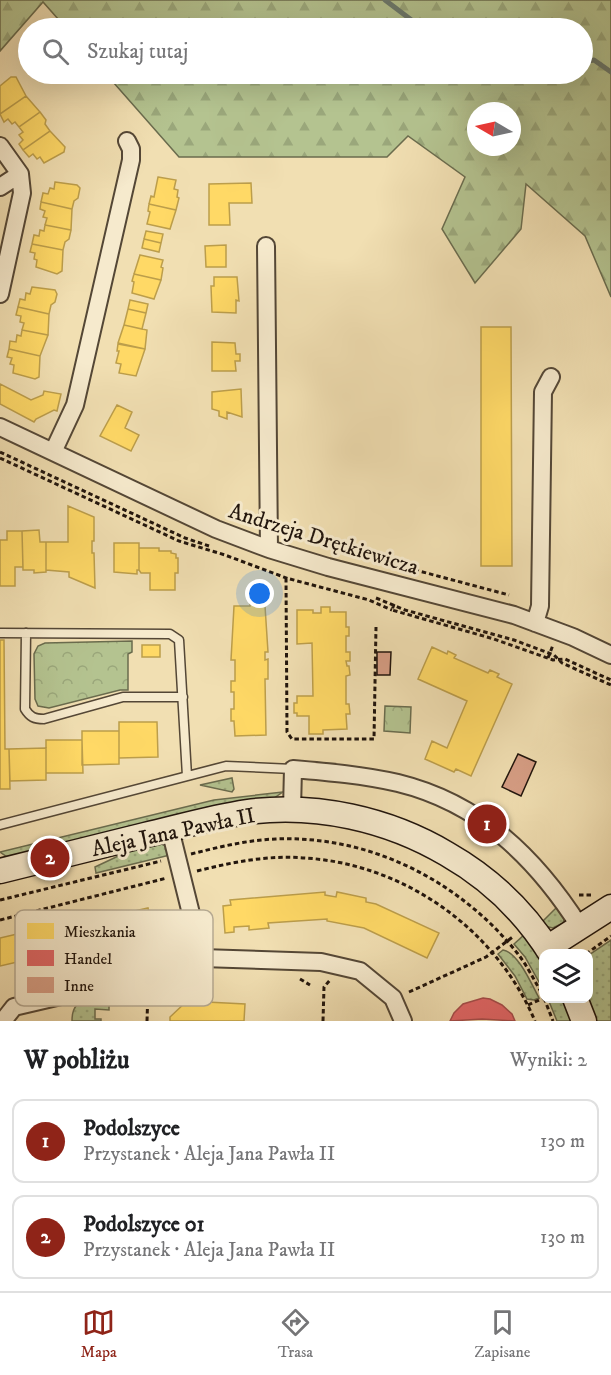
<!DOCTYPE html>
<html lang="pl">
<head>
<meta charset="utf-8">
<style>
	:root { --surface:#fff; --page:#f2f2f2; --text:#202124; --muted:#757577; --line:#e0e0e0; --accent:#8f2418 }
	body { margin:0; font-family:"IM FELL DW Pica",serif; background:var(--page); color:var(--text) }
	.controls { position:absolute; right:18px; bottom:18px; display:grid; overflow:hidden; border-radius:12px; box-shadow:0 6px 24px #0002 }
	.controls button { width:54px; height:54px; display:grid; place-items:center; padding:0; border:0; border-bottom:2px solid var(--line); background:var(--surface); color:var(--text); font:30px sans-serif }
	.compass { position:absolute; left:467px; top:102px; width:54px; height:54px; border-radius:50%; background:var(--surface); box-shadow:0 6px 24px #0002; rotate:279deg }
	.you { position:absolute; left:260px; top:594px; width:21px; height:21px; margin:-15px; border:4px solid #fff; border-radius:50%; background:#1a73e8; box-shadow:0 0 0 9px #1a73e833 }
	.badge { display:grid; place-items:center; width:39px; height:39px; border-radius:50%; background:var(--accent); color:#fff; font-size:20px; font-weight:700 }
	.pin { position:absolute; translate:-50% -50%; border:3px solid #fff; box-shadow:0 2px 6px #0006 }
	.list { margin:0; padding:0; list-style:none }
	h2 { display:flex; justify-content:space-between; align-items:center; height:78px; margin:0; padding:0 24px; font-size:26px }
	h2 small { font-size:20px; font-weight:400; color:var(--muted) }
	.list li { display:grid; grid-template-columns:39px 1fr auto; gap:18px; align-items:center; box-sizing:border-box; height:84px; margin:0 12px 12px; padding:0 12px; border:2px solid var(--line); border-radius:12px }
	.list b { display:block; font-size:22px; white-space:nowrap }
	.list p { margin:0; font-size:20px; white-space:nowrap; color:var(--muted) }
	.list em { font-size:20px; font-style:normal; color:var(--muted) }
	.icon { flex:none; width:33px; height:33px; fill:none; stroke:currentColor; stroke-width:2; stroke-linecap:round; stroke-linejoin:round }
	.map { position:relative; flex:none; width:611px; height:1021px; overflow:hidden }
	.search { position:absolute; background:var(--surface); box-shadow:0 6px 24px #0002; left:18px; right:18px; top:18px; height:66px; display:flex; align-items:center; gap:15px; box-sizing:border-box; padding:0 21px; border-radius:33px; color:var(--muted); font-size:22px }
	.sheet { height:270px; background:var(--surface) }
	nav { display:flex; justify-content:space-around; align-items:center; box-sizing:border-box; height:84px; border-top:2px solid var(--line); background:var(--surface); font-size:16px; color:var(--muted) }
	nav a { display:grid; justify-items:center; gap:3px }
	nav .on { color:var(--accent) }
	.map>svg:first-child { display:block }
	.grass { fill:url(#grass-dots); stroke:#6a6c4e; stroke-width:1.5 }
	.forest { fill:url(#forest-firs); stroke:#6a6c4e; stroke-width:1.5; fill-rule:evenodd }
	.park { fill:url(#park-crowns); stroke:#6a6c4e; stroke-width:1.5 }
	.homes { fill:#ffd966; stroke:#bc9e4b; stroke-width:1.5 }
	.shops { fill:#e06666; stroke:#a64d4b; stroke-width:1.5 }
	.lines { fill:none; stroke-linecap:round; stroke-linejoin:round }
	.stream { stroke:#6a796e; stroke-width:5 }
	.building { fill:#d79e85; stroke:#20140c; stroke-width:1.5 }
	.lane-casing { stroke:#544736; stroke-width:11 }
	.street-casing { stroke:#544736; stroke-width:20 }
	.secondary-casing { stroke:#20140c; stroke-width:27 }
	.path { stroke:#20140c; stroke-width:3; stroke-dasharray:4.5 3; stroke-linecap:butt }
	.lane { stroke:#f6eacd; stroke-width:8 }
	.street { stroke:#f6eacd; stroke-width:16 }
	.secondary { stroke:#f6eacd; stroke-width:24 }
	.labels { text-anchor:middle; stroke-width:6; stroke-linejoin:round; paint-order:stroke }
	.street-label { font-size:22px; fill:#20140c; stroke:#f6eacd }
	.key { fill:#f6eacd; stroke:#b6aa93; stroke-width:1.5 }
	.key-label { font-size:16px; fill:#20140c }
</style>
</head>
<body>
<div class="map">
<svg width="611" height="1021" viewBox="0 0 611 1021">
	<defs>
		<pattern id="grass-dots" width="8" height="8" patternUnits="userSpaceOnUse" patternTransform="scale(1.5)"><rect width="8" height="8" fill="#b4c390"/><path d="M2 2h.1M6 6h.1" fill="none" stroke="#9aa77b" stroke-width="1.8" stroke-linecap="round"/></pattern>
		<pattern id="forest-firs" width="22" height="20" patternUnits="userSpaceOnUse" patternTransform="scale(1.5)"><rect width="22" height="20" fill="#b4c390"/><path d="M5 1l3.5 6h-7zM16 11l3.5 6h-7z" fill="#9aa77b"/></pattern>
		<pattern id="park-crowns" width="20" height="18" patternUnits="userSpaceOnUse" patternTransform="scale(1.5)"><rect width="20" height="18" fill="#b4c390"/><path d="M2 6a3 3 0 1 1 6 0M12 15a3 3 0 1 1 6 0" fill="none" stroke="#9aa77b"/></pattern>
	</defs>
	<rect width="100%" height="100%" fill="#f1dfb2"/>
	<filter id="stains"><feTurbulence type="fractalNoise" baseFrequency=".00333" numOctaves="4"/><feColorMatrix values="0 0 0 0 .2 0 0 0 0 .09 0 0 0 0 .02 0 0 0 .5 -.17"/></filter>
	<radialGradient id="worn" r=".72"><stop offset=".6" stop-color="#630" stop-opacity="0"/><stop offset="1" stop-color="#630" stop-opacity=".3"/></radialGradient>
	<path class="grass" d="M232,778L234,789L232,792L200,785Z
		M283,792L271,800L10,859L0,852L214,800Z
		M159,843L166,846L170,855L96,873L95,867L131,850Z
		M560,904L565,917L563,923L553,928L544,926L541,923Z
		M524,935L543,963V979L539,982L525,957L514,944Z
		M611,940V1021H596L588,999L589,955Z
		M503,950C518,952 532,985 539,998L534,1000L527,999L515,976L498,954Z
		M97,998L109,1000V1010L95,1009V1019H101V1021H72C72,1002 81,1002 97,998Z
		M548,999H563L573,1021H557Z"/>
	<path class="forest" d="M0,0H611V297L585,236L526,184L521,229L475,283L442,229L465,177L408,136L387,157H179L106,74H582V28H66L43,2L0,51ZM476,111H512V147H476Z"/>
	<path class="park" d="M132,641V652L128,654V690H120L49,708L38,706L35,699L34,654L38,646L45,643Z
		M385,706L411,707L410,733L384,731Z"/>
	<path class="homes" d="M11,77H16L26,96L0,114V86Z
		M26,96L40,112L19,127L15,122L12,124L8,119L4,122L0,114Z
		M40,112L46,120L45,124L50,131L23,150L19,144L23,140L19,135L23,132L19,127Z
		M50,131L65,147L64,152L44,163L40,157L37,159L33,154L29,157L23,150Z
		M158,177L176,180L174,189L178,190L177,197L179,198L176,210L149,204L151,196L154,197Z
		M55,182L77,185L80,188L78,198L74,201L72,209L41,202L43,193L48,194L50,188L54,189Z
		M251,183L252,203H229L230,225H209V184Z
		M41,202L72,209L71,230L45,225L47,218L43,217L45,211L40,209Z
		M149,204L176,210L170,229L147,224L150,212L148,211Z
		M45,225L71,230L69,239L65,242L63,250L32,244L34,235L39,236L40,230L44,231Z
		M146,231L163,234L161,243L144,239Z
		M144,239L161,243L159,252L142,248Z
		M32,244L63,250L62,271L57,274L36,267L37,260L34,259L35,253L30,252Z
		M226,245V267H206L205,246Z
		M140,255L163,260L161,267L163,268L161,280L134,274Z
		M134,274L161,280L154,299L132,293L134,282L132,281Z
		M214,277H237L239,301L236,300V313L212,312L211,286H214Z
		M32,287L55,290L57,294L55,302L51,305L49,314L18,307L20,299L25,300L26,293L30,294Z
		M130,300L148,304L146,313L128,309Z
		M18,307L49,314L48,335L22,330L24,323L20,322L21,316L16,315Z
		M128,309L146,313L142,329L124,325Z
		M124,325L147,330L145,349L118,343Z
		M481,327H511L512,566H481Z
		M22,330L48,335L40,356L9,349L10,341L16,342L17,335L21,336Z
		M212,342L235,343L236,354H240V361H235L236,371H212Z
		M118,344L145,349L136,376L119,373L121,364L116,363L119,351H117Z
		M9,349L40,356L39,377L35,379L13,373L14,365L10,364L12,358L7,357Z
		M0,384L31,400L43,395L44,391L61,394L57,411L54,410L36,419L34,422L0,404Z
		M241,389L242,417L227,412V419L219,416V411L212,409V392Z
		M117,405L132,412L125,428L139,435L131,451L100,436Z
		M68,506L94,517V541H92V553H94L95,588L69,577V572L46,570V542H68Z
		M39,530L40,542H46V572L34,573V570H23L22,531Z
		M7,531H22L23,567H15V586H0V540H7Z
		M114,543H139V570H137V574L114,572Z
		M139,548H159V551H171V553L176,554V558H178V573H175V590H150V573H141L139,570Z
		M250,601H263V606H265L268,652H265V660L268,659V679H265L266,735L235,736L234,721H231V709H234V692H231V681H235V660H231L234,606H250Z
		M321,607H330V612H346V627H349V636H346V652H350V661H346L347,666H349L350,675L346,676V704H349L350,714H346L347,729L323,730V734H309V716H297V713H294V703H297V696H313L312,643L297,644V610H313V613H321Z
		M0,640H4L5,749H9L10,789H0Z
		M142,645H160V657H142Z
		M432,647L447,654L448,651L456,655L454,658L488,673L490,670L499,674L497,677L512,684L471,776L456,769L454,772L425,759L432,741L447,748L467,701L418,679Z
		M119,722H157L158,757L119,758Z
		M82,731H119V764L82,765Z
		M46,740H82L83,773H46Z
		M46,748V780L10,781L9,749Z
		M325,892V895L336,897L337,892L366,898V902L376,904L439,933L427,958L364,928L327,921V919L268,923L269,928L249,930V926L234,927V932L225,933L223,906L231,905L230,900Z
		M148,908L154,934L96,948L97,952L88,954L87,948L78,950V948L0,966V938L73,921L74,925Z
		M187,1001L245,1004L244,1021H170V1017Z"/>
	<path class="shops" d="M483,998L490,999L502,1005L512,1014L515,1021L482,1019L450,1021L454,1013L463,1004Z"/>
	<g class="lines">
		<path class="stream" d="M385,0L422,28
			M582,62L594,60L611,72"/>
	</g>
	<path class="building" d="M377,652H391L390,675H377Z
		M518,754L536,762L521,796L502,787Z"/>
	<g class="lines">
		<defs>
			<path id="lane" d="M0,633L170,634L179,640L187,776
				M26,633L25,709C30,717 34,719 44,719L123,697H183
				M0,825L226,766L293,769"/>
			<path id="street" d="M0,146L20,174L22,193L0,294
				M0,187L20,174
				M266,246L269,549
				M0,427L216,529L269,549L328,567L514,615L573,637L611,655
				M53,452L75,405L131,160V149L127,141
				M535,623L540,606L543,392L551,377
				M292,809L293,769C328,772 363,775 398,783C480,803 536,858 580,927
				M170,829L202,958
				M3,1021L14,1007L121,982L163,968L202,958L321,962L360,971L393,998L403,1021"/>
			<path id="secondary" d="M0,871C48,859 97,847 145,835C179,827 213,817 247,812C316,803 388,819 447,854C489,878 525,912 551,954
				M547,948L611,907
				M575,998L584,1021"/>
		</defs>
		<use href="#lane" class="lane-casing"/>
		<use href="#street" class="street-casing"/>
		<use href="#secondary" class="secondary-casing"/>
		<path class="path" d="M0,452L185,538L209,546
			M0,458L179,541L225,555L289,579
			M362,557L404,567
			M403,571L404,567L509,595
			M286,578L287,732L292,739H374L376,627
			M290,579L369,600L392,610
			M376,598L405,610L514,640L554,655L562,663L611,685
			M394,604L392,610L494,639L553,660L565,659L611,680
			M548,658L553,645
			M191,854C219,847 247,840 276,839C370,835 460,881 518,954C528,967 535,982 544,997
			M197,871C233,862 268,855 305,858C404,864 496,929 535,1021
			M579,895H594
			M0,900L161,861
			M0,920L167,878
			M586,954L611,936
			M300,979L310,985
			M409,992L486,957L514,936
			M544,998L553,1021
			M528,1005L544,998
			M147,1021L148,990
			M323,1021L324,987L330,980"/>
		<use href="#lane" class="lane"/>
		<use href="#street" class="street"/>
		<use href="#secondary" class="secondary"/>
	</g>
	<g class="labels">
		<g class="street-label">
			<text transform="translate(324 538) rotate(17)" y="8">Andrzeja Drętkiewicza</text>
			<text transform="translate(173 831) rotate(-12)" y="8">Aleja Jana Pawła II</text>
		</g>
	</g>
	<rect x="15" y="910" width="198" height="96" rx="9" class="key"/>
	<rect x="27" y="923" width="27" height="16" fill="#ffd966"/>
	<rect x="27" y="950" width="27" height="16" fill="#e06666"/>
	<rect x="27" y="977" width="27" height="16" fill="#d79e85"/>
	<g class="key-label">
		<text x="64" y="937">Mieszkania</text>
		<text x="64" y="964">Handel</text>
		<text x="64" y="991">Inne</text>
	</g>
	<rect width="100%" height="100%" filter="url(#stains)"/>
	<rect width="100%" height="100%" fill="url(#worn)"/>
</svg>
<div class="controls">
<button><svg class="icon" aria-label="layers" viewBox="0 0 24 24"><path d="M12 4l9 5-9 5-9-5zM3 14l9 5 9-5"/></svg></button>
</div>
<svg class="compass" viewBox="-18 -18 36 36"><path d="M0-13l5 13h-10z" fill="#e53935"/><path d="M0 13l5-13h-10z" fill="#757577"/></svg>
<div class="you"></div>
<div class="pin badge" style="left:487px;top:824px">1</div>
<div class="pin badge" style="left:50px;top:858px">2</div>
<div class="search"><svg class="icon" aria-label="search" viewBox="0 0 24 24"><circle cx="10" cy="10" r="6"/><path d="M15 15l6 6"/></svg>Szukaj tutaj</div>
</div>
<section class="sheet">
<h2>W pobliżu<small>Wyniki: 2</small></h2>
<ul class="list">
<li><span class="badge">1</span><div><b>Podolszyce</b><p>Przystanek · Aleja Jana Pawła II</p></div><em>130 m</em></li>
<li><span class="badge">2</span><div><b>Podolszyce 01</b><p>Przystanek · Aleja Jana Pawła II</p></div><em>130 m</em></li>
</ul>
</section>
<nav>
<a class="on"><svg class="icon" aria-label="map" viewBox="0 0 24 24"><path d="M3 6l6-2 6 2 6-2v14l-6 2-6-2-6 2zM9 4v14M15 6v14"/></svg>Mapa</a>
<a><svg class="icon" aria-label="directions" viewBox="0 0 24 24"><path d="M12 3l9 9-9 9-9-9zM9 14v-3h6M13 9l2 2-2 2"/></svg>Trasa</a>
<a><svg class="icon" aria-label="saved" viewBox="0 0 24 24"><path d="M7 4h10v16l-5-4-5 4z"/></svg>Zapisane</a>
</nav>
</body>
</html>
